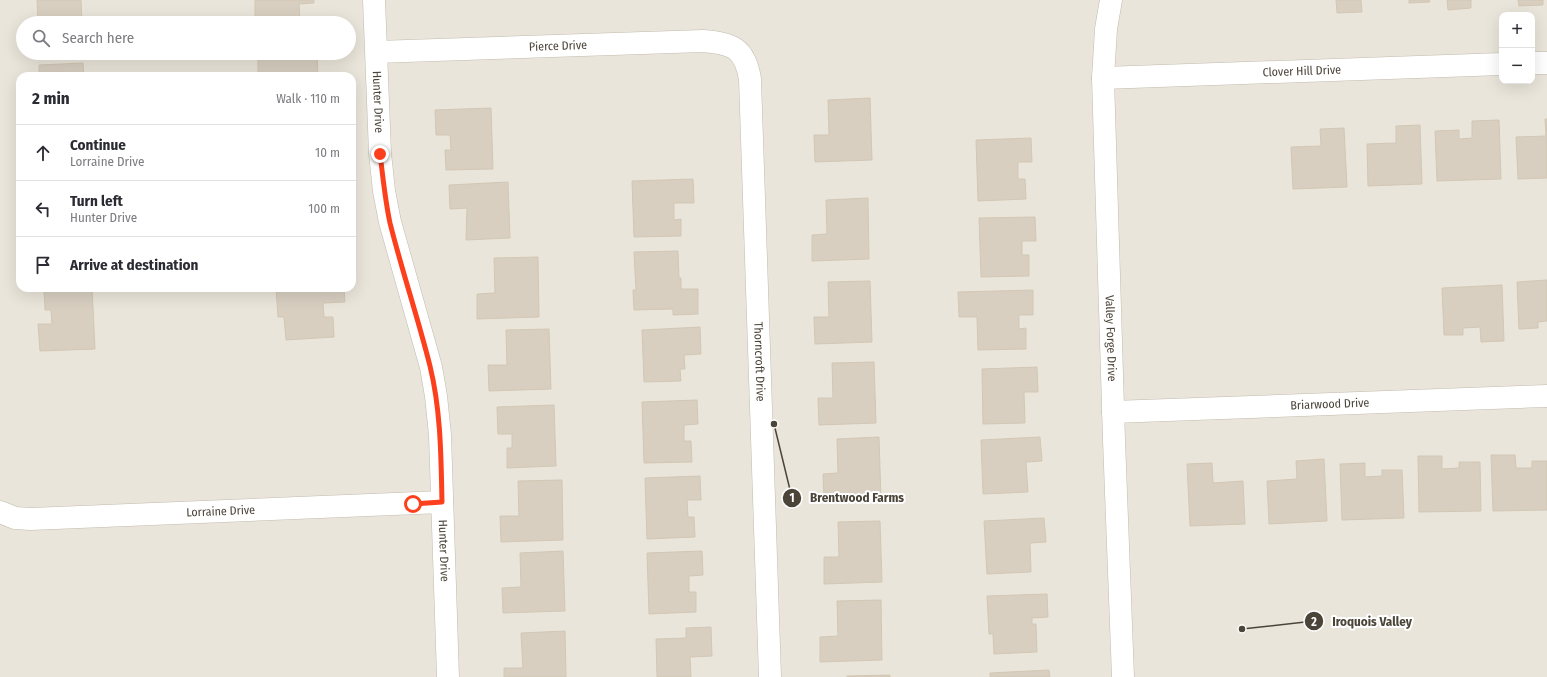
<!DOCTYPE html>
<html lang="en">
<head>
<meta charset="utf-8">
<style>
	:root { --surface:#fff; --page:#f2f2f3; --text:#2b2b33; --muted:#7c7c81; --line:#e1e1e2 }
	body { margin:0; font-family:"Fira Sans Condensed",sans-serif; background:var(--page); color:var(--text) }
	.controls { position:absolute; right:12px; top:12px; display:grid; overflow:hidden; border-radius:8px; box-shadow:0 4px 16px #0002 }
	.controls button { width:36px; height:36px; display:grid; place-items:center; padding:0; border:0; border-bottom:1px solid var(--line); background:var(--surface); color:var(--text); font:20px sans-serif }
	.stop { position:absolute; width:12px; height:12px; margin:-9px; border:3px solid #fc3f1d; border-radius:50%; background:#fff }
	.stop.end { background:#fc3f1d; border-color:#fff; box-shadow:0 1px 4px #0008 }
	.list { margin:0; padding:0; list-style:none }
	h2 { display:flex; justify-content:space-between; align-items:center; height:52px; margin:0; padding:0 16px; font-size:17px }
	h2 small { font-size:13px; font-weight:400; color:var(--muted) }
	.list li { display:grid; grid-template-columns:26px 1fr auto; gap:12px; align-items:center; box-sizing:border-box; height:56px; padding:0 16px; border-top:1px solid var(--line) }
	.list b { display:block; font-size:15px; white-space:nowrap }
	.list p { margin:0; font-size:13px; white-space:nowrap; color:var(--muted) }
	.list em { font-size:13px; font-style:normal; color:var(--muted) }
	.icon { flex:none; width:22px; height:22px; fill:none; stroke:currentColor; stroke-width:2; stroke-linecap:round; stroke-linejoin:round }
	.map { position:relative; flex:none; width:1547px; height:677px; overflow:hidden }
	.search { position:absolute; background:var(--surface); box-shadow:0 4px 16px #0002; left:16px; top:16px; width:340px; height:44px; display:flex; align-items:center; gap:10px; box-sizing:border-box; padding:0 14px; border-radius:22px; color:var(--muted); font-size:15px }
	.panel { position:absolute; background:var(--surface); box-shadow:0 4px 16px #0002; left:16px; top:72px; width:340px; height:220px; border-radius:12px }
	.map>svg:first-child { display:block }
	.residential { fill:#eae5da; fill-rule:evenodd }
	.building { fill:#d8cfc1; stroke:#d3c7b4 }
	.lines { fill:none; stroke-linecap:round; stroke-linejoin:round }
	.minor-casing { stroke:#c2bbae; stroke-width:23 }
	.minor { stroke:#fff; stroke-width:22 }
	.route { stroke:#fc3f1d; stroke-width:5 }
	.labels { text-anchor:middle; stroke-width:4; stroke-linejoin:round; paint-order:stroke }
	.street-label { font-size:12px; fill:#4b4439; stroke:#fff }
	.leader { fill:none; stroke:#4b4439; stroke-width:1.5 }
	.callout-dot { fill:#4b4439; stroke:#fff; stroke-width:1.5 }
	.mark-label { font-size:12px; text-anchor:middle; font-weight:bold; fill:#fff }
	.callout-label { font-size:13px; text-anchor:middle; font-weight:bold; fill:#4b4439; stroke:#fff; stroke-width:4; stroke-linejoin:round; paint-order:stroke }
</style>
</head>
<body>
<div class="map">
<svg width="1547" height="677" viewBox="0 0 1547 677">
	<rect width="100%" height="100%" fill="#f6f3ec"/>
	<path class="residential" d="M0,0H1547V677H0ZM1502,15H1532V81H1502ZM23,23H349V53H23ZM20,76H352V288H20Z"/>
	<path class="building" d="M37,0H81L82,23H38Z
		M255,0H314V3L299,4L300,23H255Z
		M1336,0H1361L1362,12L1337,13Z
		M1409,0H1429L1430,2L1409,3Z
		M1447,0H1471V8L1448,10Z
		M1518,0H1543V5L1519,6Z
		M317,54L318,76H258V56Z
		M83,63L84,76H39V65Z
		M870,98L872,160L815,162L814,135H829L828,100Z
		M491,108L493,169L446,170L445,150H451L450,135H436L435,110Z
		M1545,119H1547V178L1518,179L1516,137L1546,136Z
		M1499,120L1501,179L1437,181L1435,131L1459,130V139L1472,138V121Z
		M1420,125L1422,184L1368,186L1367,144L1396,143V126Z
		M1344,128L1347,187L1293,189L1291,147L1321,146L1320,129Z
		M1031,138L1032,162H1018V179H1025L1026,199L978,201L976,140Z
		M693,179L694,203H674V220L681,219V236L634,237L632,181Z
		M508,182L510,238L466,240L467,208L450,209L449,185Z
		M868,198L869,259L812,261V235L827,234L826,200Z
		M1035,217L1036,241H1022V255H1029V276L981,277L979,218Z
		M678,251L679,278H681V289H698V314L673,315V309L634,310L633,290H636L634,252Z
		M538,257L539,317L477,319V294L495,293L494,258Z
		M1547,280V321L1538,322V328L1519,329L1517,282Z
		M870,281L872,342L815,344L814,317H829L828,282Z
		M1502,285L1504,341L1481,342L1480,327L1463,328V335H1444L1442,288Z
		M92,288L95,349L40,351L38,324H52L51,310H45L44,290Z
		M276,288H344L345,302L323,303L324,317H333L334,337L286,340L284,317H278Z
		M1033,290V315H1019V329L1026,328V349L978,350L977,317H959L958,292Z
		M700,327L701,354L684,355L685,369H680L681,381L644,382L642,330Z
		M549,329L551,389L489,391L488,365H507L506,330Z
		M874,362L876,423L819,425L818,398H833L832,363Z
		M1037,367L1038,392H1024L1025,423L983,424L982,369Z
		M697,400L698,424L684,425V441H691L692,462L644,463L642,402Z
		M554,405L556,466L507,468V448H512V434H498L497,407Z
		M879,437L881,499L824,500L823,474L838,473L837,439Z
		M1040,437L1042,461L1026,462L1028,492L983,494L981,440Z
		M1491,455H1515L1516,468H1532V461H1547V510L1493,511Z
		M1418,456H1442V469L1459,468V462H1480L1481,511L1419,512Z
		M1324,459L1327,521L1269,524L1267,481L1297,479L1296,461Z
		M1212,463L1213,483L1243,481L1245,524L1190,526L1187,464Z
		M1365,463V477L1382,476V470H1402L1404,518L1342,520L1340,464Z
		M700,476L701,500H687L688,517H694L695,537L647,539L645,478Z
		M562,480L563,540L501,542L500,516H519L518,481Z
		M1044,518L1046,542L1030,543L1031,572L987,574L984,521Z
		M880,521L882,582L824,584V557H839L838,522Z
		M563,551L565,611L503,613L502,588L521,587L520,553Z
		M702,551L703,575L689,576V592H696V612L649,614L647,553Z
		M1047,594L1048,617L1032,618V624H1036L1037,652L994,654L993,634H989L987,596Z
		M881,600L882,660L820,662V637L838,636L837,601Z
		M711,627L712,656L690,657L691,677H657L656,639L686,638V628Z
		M565,631L566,677H504V668H523L521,633Z
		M1049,670L1050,677H990V673Z
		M890,675V677H847V676Z"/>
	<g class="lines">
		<defs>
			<g id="minor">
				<path id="s1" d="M374,0L380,153L384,191L390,222L431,367L436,396L440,435L448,677"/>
				<path id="s2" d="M1111,0L1106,29L1103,78L1114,440L1123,677"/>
				<path id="s3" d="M377,52L703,41C732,43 745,48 750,79L770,677"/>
				<path d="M1532,63H1547"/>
				<path id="s4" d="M1103,78L1502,64"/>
				<path id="s5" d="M1113,412L1547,396"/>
				<path id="s6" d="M0,512L15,518L31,519L442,502"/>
			</g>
		</defs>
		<use href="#minor" class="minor-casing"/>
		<use href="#minor" class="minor"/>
	</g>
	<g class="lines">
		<path class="route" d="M380,154C383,177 385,200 390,223C402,271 418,318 430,366C441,411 441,457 442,502L413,504"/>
	</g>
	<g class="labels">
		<g class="street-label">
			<text dy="4" stroke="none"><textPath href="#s3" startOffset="181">Pierce Drive</textPath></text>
			<text dy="4" stroke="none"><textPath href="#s4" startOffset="199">Clover Hill Drive</textPath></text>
			<text dy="4" stroke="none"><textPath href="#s1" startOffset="102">Hunter Drive</textPath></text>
			<text dy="4" stroke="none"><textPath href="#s2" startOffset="339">Valley Forge Drive</textPath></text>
			<text dy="4" stroke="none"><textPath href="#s3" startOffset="677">Thorncroft Drive</textPath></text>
			<text dy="4" stroke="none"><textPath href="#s5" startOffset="217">Briarwood Drive</textPath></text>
			<text dy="4" stroke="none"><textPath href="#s6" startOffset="222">Lorraine Drive</textPath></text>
			<text dy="4" stroke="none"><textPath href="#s1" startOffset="558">Hunter Drive</textPath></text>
		</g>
	</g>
	<path class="leader" d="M774 424L792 498M1242 629L1314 621"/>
	<g class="callout-dot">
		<circle cx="774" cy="424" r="4"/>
		<circle cx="1242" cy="629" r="4"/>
		<circle cx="792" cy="498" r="10"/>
		<circle cx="1314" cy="621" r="10"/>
	</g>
	<g class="mark-label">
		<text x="792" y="502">1</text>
		<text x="1314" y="626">2</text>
	</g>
	<g class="callout-label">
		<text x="857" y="502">Brentwood Farms</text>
		<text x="1372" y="626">Iroquois Valley</text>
	</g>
</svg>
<div class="controls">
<button>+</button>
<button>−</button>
</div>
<div class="stop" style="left:413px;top:504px"></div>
<div class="stop end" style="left:380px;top:154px"></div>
<div class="search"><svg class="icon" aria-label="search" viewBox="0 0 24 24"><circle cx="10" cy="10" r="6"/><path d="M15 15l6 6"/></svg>Search here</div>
<section class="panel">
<h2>2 min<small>Walk · 110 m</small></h2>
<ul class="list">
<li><svg class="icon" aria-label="ahead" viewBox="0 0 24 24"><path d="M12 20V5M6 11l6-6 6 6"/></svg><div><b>Continue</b><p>Lorraine Drive</p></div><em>10 m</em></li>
<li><svg class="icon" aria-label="left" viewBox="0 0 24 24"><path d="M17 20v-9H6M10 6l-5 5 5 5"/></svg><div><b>Turn left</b><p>Hunter Drive</p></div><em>100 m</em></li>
<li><svg class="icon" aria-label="arrive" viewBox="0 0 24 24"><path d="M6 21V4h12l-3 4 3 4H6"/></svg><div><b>Arrive at destination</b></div></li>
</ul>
</section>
</div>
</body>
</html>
